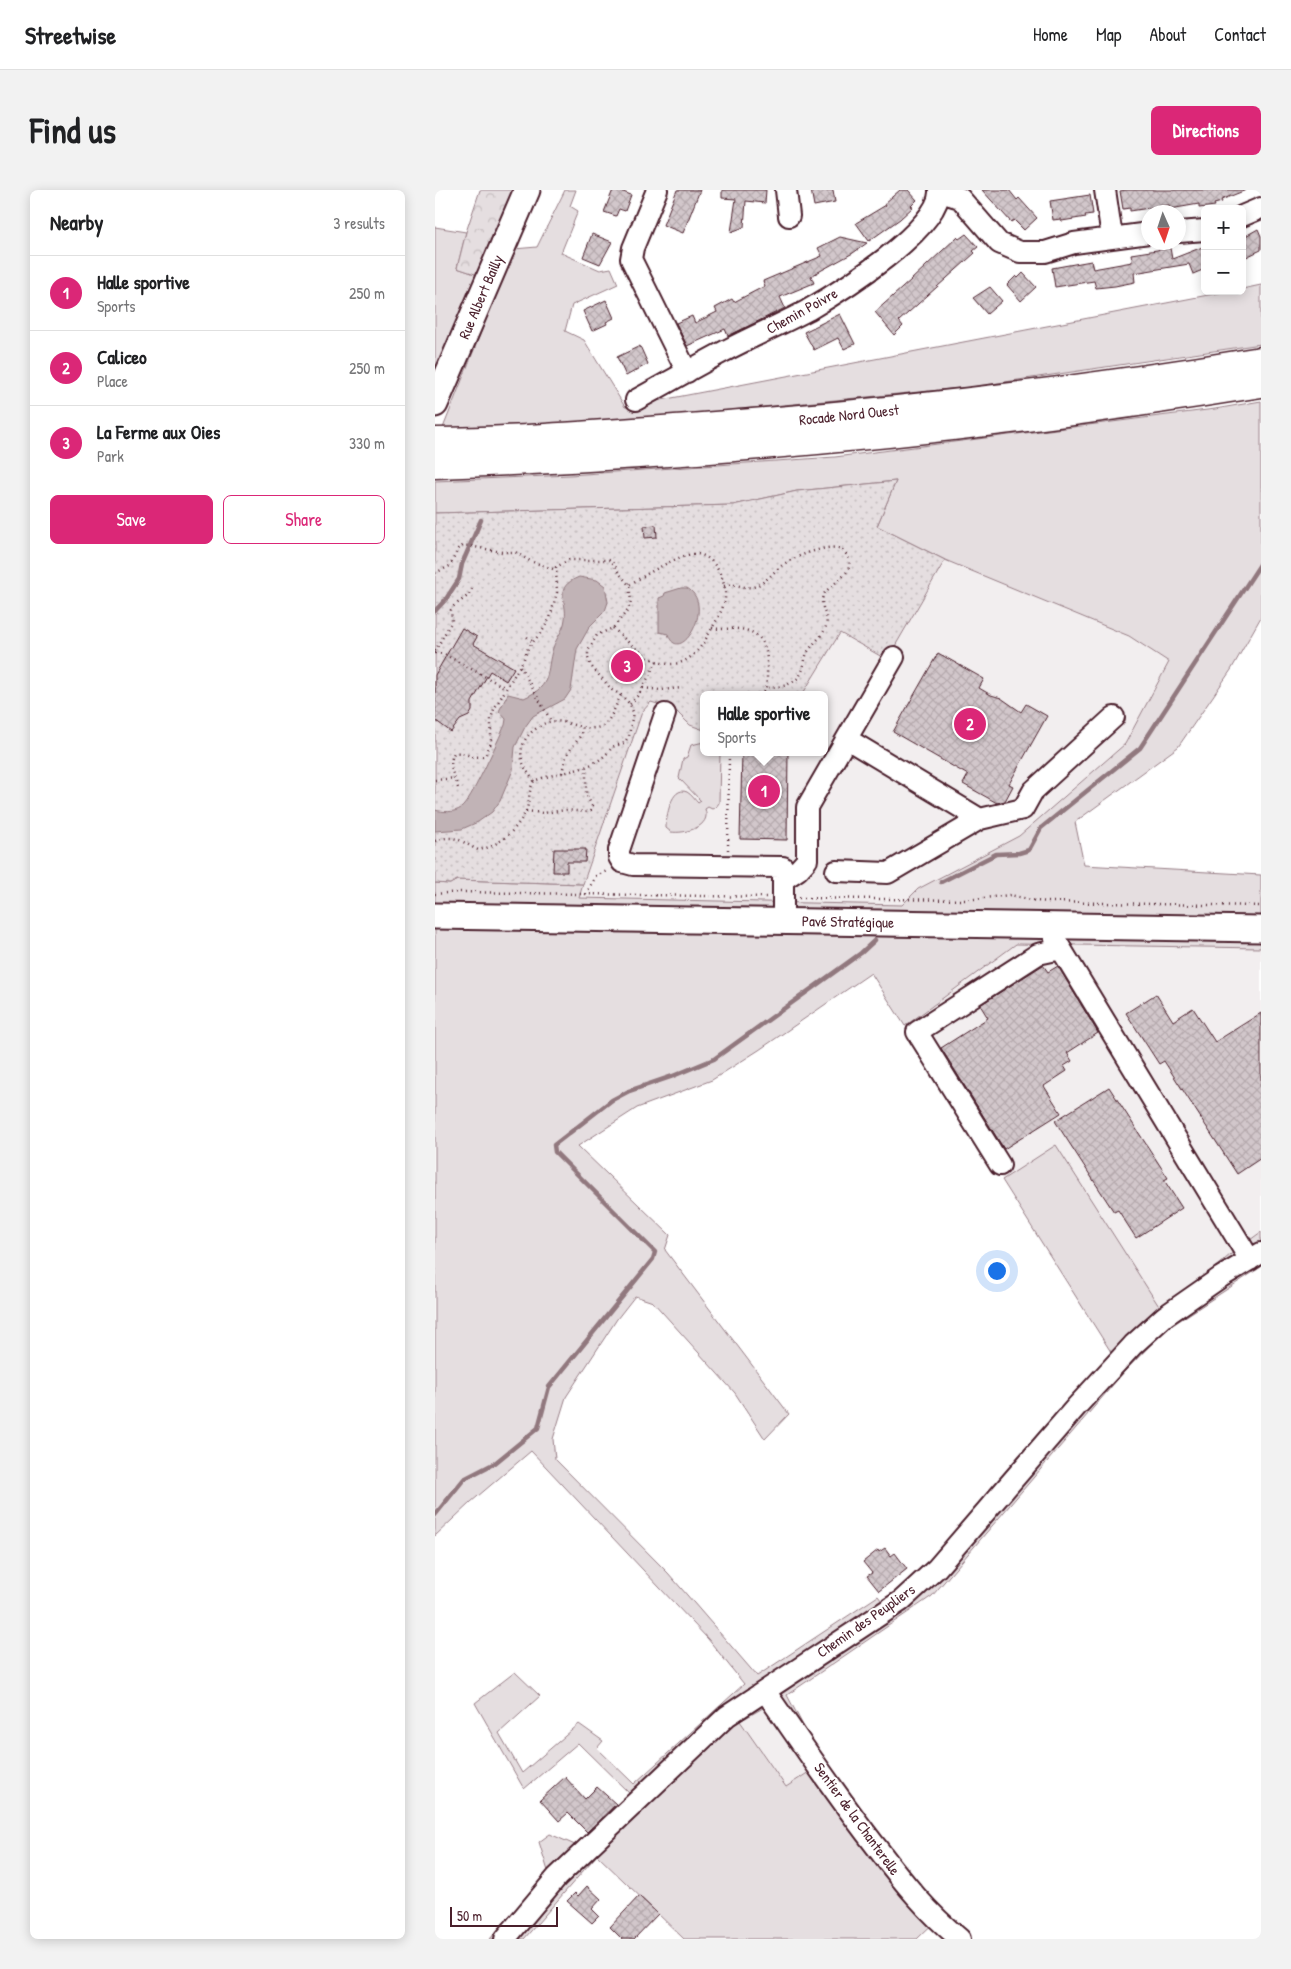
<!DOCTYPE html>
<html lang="en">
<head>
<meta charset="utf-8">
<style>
	:root { --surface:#fff; --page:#f2f2f2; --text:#202124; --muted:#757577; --line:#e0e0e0; --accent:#db2777 }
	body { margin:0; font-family:"Patrick Hand",sans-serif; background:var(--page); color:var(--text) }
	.controls { position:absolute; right:15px; top:15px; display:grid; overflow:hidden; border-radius:8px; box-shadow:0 2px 12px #0003 }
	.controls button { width:45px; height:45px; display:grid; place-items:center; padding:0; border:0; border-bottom:1px solid var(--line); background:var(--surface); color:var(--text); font:25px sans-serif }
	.compass { position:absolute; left:706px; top:15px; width:45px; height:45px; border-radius:50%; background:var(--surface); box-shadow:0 2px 12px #0003; rotate:177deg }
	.scale { position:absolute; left:15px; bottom:12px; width:108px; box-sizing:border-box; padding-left:5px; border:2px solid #4a1f2b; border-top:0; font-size:14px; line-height:18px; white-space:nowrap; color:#4a1f2b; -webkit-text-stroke:4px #fff; paint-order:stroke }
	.you { position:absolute; left:561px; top:1080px; width:18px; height:18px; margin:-12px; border:4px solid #fff; border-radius:50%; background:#1a73e8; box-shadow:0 0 0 8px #1a73e833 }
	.badge { display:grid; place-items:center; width:32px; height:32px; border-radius:50%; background:var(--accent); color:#fff; font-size:16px; font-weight:700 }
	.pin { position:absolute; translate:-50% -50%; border:2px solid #fff; box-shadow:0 1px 5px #0006 }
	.popup { position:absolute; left:265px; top:501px; width:128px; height:65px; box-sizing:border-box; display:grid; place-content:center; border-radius:8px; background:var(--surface); filter:drop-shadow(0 1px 4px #0005); font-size:16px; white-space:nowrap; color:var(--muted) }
	.popup b { font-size:19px; color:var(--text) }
	.popup::after { content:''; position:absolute; left:50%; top:100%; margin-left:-10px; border:10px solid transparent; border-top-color:var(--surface) }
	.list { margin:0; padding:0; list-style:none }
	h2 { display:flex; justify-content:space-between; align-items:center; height:65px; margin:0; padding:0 20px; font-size:21px }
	h2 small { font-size:16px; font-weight:400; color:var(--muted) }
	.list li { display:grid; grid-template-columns:32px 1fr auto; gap:15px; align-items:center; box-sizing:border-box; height:75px; padding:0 20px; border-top:1px solid var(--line) }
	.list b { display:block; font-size:19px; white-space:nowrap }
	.list p { margin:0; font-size:16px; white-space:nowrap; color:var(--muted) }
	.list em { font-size:16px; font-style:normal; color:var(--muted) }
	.actions { display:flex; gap:10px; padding:15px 20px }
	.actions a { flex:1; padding:11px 0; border:1px solid var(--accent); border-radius:8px; text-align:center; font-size:18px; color:var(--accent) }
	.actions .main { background:var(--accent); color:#fff }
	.map { position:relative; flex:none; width:826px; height:1749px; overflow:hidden; border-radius:8px }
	header { display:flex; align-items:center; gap:30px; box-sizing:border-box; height:70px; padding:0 25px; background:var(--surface); border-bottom:1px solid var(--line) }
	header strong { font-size:24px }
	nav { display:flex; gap:28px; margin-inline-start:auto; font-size:18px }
	.intro { display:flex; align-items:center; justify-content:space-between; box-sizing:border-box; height:120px; padding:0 30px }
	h1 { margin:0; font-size:35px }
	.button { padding:12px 22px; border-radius:8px; background:var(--accent); color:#fff; font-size:18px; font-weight:700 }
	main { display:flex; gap:30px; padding:0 30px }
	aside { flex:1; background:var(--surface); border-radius:8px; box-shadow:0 2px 12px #0003 }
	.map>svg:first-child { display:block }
	.built { fill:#f2eeef }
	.green { fill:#e5dee0; stroke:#987e86; fill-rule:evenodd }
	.forest { fill:url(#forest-crowns); stroke:#987e86 }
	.park { fill:url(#park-dots); stroke:#987e86 }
	.water { fill:#c1b3b6; stroke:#91787e }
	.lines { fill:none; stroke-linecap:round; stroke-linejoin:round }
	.stream { stroke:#91787e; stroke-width:4.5 }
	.building { fill:url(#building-cross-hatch); stroke:#4a1f2b }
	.minor-casing { stroke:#4a1f2b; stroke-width:24 }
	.major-casing { stroke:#4a1f2b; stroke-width:29 }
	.highway-casing { stroke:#4a1f2b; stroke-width:31 }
	.path { stroke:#4a1f2b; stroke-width:2.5; stroke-dasharray:1 4; stroke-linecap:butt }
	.minor { stroke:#fff; stroke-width:20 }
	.major { stroke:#fff; stroke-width:25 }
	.highway { stroke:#fff; stroke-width:28 }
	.labels { text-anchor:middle; stroke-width:4; stroke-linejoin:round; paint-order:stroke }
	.street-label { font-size:15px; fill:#4a1f2b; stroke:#fff }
</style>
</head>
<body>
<header>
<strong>Streetwise</strong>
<nav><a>Home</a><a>Map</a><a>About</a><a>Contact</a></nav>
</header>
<div class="intro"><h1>Find us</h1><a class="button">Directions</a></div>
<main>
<aside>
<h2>Nearby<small>3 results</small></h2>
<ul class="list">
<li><span class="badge">1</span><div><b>Halle sportive</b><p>Sports</p></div><em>250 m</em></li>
<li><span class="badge">2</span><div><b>Caliceo</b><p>Place</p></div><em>250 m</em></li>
<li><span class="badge">3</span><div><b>La Ferme aux Oies</b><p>Park</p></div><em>330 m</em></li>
</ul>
<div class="actions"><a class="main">Save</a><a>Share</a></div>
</aside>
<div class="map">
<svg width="826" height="1749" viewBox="0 0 826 1749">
	<defs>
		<pattern id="forest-crowns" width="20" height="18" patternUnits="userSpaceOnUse" patternTransform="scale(1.25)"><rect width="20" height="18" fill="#e5dee0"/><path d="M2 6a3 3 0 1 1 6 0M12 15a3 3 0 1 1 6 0" fill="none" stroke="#c6bec0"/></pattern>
		<pattern id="park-dots" width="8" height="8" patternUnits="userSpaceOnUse" patternTransform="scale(1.25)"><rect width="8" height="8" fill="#e5dee0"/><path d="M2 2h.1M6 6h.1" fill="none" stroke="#c6bec0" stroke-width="1.8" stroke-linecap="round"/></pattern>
		<pattern id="building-cross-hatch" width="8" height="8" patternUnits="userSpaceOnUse" patternTransform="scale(1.25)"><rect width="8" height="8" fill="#d2c7cb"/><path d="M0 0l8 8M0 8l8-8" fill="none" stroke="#b6aaae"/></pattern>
	</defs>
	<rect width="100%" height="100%" fill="#fff"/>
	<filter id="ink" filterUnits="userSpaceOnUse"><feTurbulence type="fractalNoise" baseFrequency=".02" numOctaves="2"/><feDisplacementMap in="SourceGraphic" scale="10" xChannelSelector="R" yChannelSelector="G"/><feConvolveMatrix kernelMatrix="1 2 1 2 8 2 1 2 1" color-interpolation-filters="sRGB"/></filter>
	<g filter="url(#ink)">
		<path class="built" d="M510,370L694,446L734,472L690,554L584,646L483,699L467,715L144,708L207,522L216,511L239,519L255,535L269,540V562H389V505H367L405,443L447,467L456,463Z
			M581,754L826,758V1042L801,1060L676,1162L470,836Z
			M334,1514L378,1580L351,1597L305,1530Z"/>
		<path class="green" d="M130,0H141L135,16L143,21L126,63L165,80L176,78L183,94L137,115L130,141L149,150L190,217L794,101H807V99L826,95V154L536,197L191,230L8,238L79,59L102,57Z
			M0,37L31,42L22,78L43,85L0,185Z
			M826,211V427L796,480L743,557L640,632L649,675L826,685V758L581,754L470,836L436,783L324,860L277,890L202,918L143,956L235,1045L230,1060L354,1224L330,1249L300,1203L218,1112L200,1106L182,1129L131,1207L118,1249L120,1269L233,1383L322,1486L443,1406L450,1415L488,1378L676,1162L567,990L621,955L727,1121L801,1060L826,1042V1077L730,1140L689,1182L497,1406L352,1505L391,1579L461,1668L510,1722L482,1749H249L162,1665L89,1749H55L113,1681L104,1652L115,1644L140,1655L197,1606L143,1553L89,1599L40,1513L80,1482L105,1506L64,1543L87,1583L144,1534L168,1551L162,1558L199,1594L309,1494L273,1449L96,1261L36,1312L0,1346V693L15,694L22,690L148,694L144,708L467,715L483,699L584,646L690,554L734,472L694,446L510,370L442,336L461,291L362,301L298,315L0,323V291L135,285L400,267L780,219ZM335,1514L377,1580L351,1597L305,1531Z
			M269,552V562H285L284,613L281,617L277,619L273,617L270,619C277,637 250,644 236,642L231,638C231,628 236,595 252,602C256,604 260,610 263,613L266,611L244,588L248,569L252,567L256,555Z"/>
		<path class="forest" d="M45,0H79L43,85L22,78L31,42Z"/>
		<path class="park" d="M461,291L442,336L510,370L456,463L447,467L405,443L367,505H269V540L255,535L239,519L216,512L207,522L148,694L22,690L15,694L0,693V323L298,315L362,301Z"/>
		<path class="water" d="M144,387L162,390L170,396L173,412L170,421L155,436L142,459L136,500L130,509L98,526L90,537L80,557L78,580L65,611L57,622L43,632L27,639L0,641V620C8,622 19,623 26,618C36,611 63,550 70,535L71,529L64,521L73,504L89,508C119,495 110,482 118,458C121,448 129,440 130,429C133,410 117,398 144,387Z
			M246,398H252C282,415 244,478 233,444L224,442V408L229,406L230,403Z"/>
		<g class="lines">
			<path class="stream" d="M0,421L11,409L24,389L27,374L46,330
				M506,692L561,664L584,663L594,660L606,638L705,558L826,373
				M0,1325L29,1289L60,1273L103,1238L114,1197L218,1069L220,1062L120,962L119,955L177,910L194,901L238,886L279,869L426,763L440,750"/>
		</g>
		<path class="building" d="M178,0H183L196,5L190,21L184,19L181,26L169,22Z
			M242,0H265L248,43L228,35Z
			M287,0H331L330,13L311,11L309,37L296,42L301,9L287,8Z
			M376,0H398L400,12L379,16Z
			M465,0H473L482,10L476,16L478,17L465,29L434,51L421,33L451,15L450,13Z
			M547,0H574L582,10L584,8L602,28L589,40L579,30L576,32Z
			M691,0H811L786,10L787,12L779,14L780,16L764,18V14L735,19L734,15L695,21V18L688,19L685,1Z
			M655,5L658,24L650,25L651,27L627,31L626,29L618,30L615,11Z
			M823,39L826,46V60L807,69V48Z
			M157,44L177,52L165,74L148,67Z
			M531,44L543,57L538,61L540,63L464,131L468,136L459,145L440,122L476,90L522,47L524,49Z
			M405,47L432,53L418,63L376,86L379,93L345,107L350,118L293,146L290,139L252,156L241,133L257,126L260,133L282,122L280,118L297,109L299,112L330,96L328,91L387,66L383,58Z
			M770,56V79L758,84L754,74L699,83L700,92L680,96L661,98L659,91L620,97L617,78L656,71L658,79L697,72L696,64L735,58L737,69Z
			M588,83L601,97L586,111L572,95L581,86L583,88Z
			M555,97L567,111L552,124L538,108Z
			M171,110L179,128L171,132L172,134L157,141L148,121Z
			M405,124L420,154L409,159L403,148L379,160L369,142Z
			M205,156L213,174L191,186L182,167Z
			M221,335L222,347L210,348L209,336Z
			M27,438L42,447L38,454L79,478L71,491L55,481L37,512V521L34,526L25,530L16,542L0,530V485Z
			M503,463L549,489L544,498L556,505L566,508L586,522L591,514L612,526L574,594L578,596L570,611L562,613L528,594L533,585L458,542Z
			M307,562H353L352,650L305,649Z
			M119,659H151L150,672H132V682H118Z
			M608,775L613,782L623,776L663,843L632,863L637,871L629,876L632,881L609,896L626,923L569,959L506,858L553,828L545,815Z
			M721,804L738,831L758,818L780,852L826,823V968L802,984L729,871L724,874L691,823Z
			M674,897L733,988L729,990L747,1018L701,1048L683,1020L679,1022L620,931Z
			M450,1358L456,1366L460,1363L472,1379L444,1401L432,1386L437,1383L428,1372L443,1360L444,1362Z
			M130,1587L150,1609L162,1597L181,1614L152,1642L133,1623L124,1631L105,1610Z
			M152,1696L166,1709L157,1719L164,1726L157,1733L132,1711L140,1703L143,1706Z
			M204,1706L223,1724L199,1749H187L175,1737Z"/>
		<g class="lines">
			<defs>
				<path id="minor" d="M222,0L198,58L196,69L252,182
					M351,0L354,26
					M670,0L677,47
					M505,2L525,8L564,53L585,62H610L639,53L714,43
					M807,26L826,18
					M744,42L770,40
					M201,210C230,194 258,178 288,162C316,147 345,135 373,120C404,102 507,38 504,0
					M230,524L184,660V667L187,672L198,675L348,677V731
					M412,549L545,629L588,619L598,601L679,527
					M401,681L453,683L545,629
					M348,690L363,680L372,670V617L459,467
					M618,736L620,749L815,1070
					M565,975L482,842L603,764L626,759
					M330,1501C367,1554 403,1608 443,1659C468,1692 493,1723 525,1749
					M70,1749L122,1687L292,1526L466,1411L502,1378L641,1217L698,1155L730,1126L786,1087L826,1063"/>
				<path id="major" d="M0,214L92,0
					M0,726L826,739"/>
				<path id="highway" d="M0,252C85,251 170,244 254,238C446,224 637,203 826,171
					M0,274C277,265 553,238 826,193"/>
			</defs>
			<use href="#minor" class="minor-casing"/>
			<use href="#major" class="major-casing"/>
			<use href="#highway" class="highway-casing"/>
			<path class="path" d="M0,383L15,376L23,359L29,355L67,362H80L95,371L121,380
				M289,396C300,392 308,399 318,397C331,393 336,384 345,377C355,368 393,353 406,359C409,361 412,365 413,367C421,385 394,393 388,406C384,417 394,425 391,436C389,445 379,452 374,460C370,465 370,472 368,478C364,495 346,497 332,498
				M178,438C209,468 243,497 272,447C278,436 288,421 290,409C292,391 279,363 259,364C245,364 208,386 194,395
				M277,438C286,440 295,438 304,439C326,441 332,455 332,474C332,485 333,495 328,505
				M92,447L98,452
				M0,461L17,431L16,420L19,416L34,405L37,399
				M0,463L9,464L71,498
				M85,476L116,531
				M208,498L225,500L247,498
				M195,514C209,501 212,487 222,471
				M127,583L131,566L146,545L147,538
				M0,590L20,588
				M99,591C90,579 82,568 89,552C92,546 96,542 102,538C125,520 142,544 165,537C175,534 181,514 186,505
				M91,621L108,623L131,620L152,622L156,620L157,616L151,604V577
				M0,651C21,643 26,652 43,660C63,657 82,640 91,621C95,612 93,600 99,591C125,580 160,583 177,557L189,553L194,546L198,522L195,514L186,505L177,500L156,476L153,468V461L162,445L178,438L193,420L196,411L194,395L184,383L179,374L174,370H134L121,377L122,402L115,428L108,440L93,458L89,469L59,519L56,529V553L50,566C34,569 30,561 19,563C12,575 20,588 24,601
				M293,660L294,562
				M0,704L24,702L331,707
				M151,704L161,686L172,681
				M364,708L531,710L575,705L601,711L614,712L826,716"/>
			<use href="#minor" class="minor"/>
			<use href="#major" class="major"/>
			<use href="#highway" class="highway"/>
		</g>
	</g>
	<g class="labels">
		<g class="street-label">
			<text transform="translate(46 107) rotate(-67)" y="5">Rue Albert Bailly</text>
			<text transform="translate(367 121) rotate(-29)" y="5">Chemin Poivre</text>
			<text transform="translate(414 225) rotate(-6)" y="5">Rocade Nord Ouest</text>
			<text transform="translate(413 732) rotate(1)" y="5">Pavé Stratégique</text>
			<text transform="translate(431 1431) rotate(-35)" y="5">Chemin des Peupliers</text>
			<text transform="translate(422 1629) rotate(54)" y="5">Sentier de la Chanterelle</text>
		</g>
	</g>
</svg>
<div class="controls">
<button>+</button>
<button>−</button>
</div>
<svg class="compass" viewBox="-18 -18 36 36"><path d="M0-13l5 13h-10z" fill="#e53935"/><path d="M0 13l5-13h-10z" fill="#757577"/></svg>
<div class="scale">50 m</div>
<div class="you"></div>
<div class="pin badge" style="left:329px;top:601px">1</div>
<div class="popup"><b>Halle sportive</b>Sports</div>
<div class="pin badge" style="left:535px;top:534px">2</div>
<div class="pin badge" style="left:192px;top:476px">3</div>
</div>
</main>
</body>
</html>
